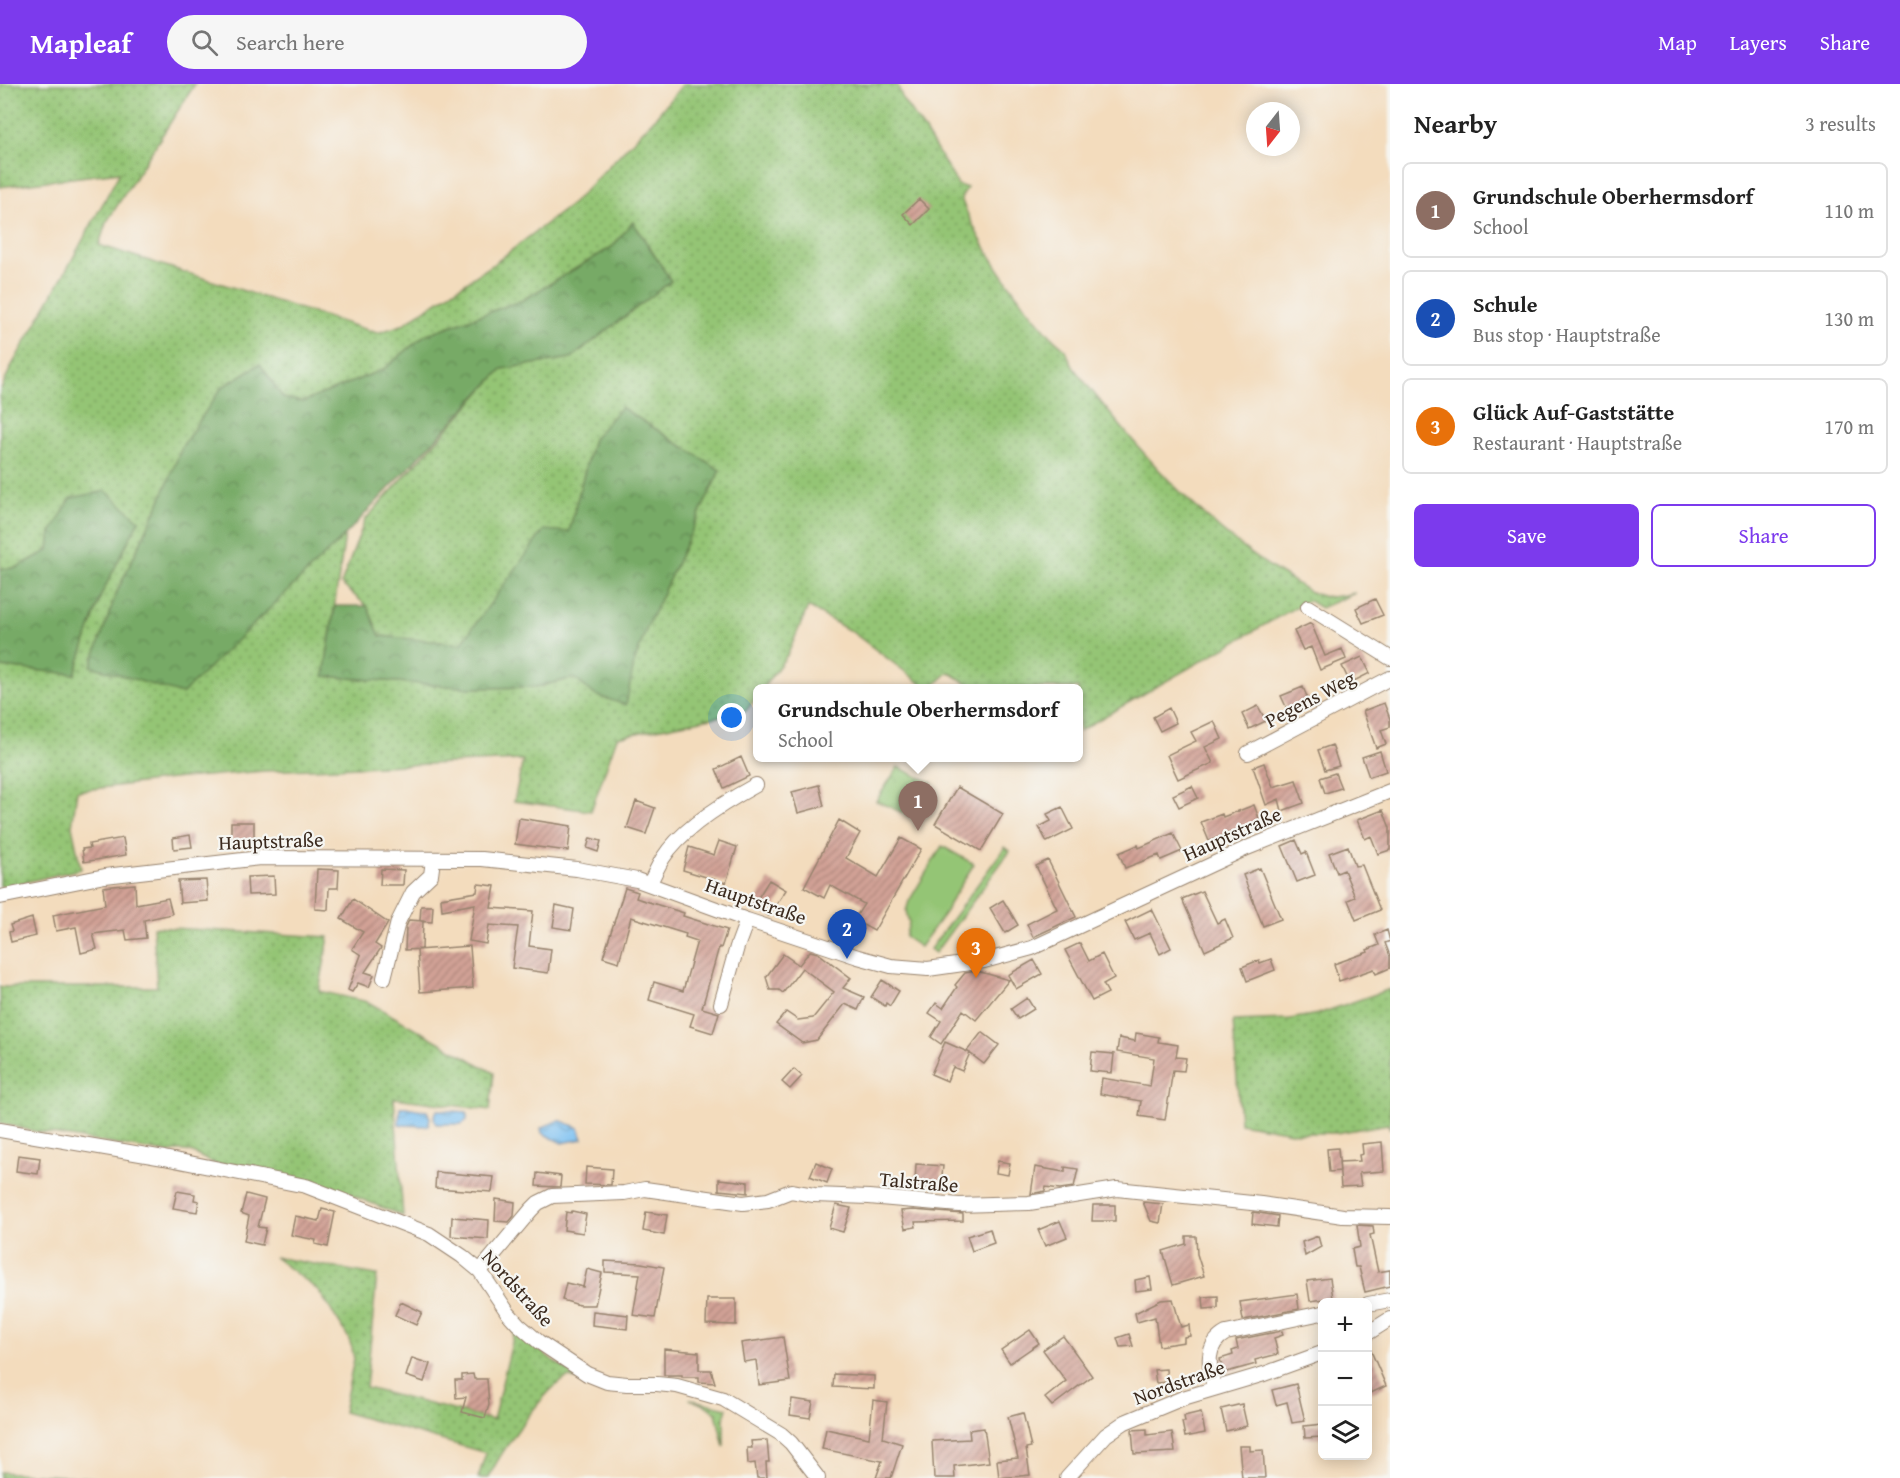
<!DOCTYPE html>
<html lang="en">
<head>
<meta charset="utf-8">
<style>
	:root { --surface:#fff; --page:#f6f6f6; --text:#222; --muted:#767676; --line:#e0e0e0; --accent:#7c3aed }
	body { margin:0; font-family:"Gentium Book Plus",serif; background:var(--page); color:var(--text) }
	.controls { position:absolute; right:18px; bottom:18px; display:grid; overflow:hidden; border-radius:9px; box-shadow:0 3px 15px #0003 }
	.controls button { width:54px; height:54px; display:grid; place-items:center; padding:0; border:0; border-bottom:2px solid var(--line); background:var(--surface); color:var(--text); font:30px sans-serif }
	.compass { position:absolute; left:1246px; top:18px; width:54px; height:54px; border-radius:50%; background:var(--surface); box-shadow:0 3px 15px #0003; rotate:197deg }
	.you { position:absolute; left:732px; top:634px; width:21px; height:21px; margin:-15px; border:4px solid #fff; border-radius:50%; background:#1a73e8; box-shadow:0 0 0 9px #1a73e833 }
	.badge { display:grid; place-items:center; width:39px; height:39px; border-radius:50%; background:var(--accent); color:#fff; font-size:20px; font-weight:700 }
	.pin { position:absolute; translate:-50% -50px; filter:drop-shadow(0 2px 3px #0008) }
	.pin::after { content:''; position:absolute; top:32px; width:21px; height:18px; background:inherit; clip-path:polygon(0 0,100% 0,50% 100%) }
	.popup { position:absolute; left:753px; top:600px; width:330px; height:78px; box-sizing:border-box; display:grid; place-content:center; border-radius:9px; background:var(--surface); filter:drop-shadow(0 2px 4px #0005); font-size:20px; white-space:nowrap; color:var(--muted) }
	.popup b { font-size:22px; color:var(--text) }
	.popup::after { content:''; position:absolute; left:50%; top:100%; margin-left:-12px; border:12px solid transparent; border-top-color:var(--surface) }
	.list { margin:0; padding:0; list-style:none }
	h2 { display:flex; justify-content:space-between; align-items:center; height:78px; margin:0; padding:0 24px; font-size:26px }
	h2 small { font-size:20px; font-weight:400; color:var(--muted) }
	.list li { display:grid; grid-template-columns:39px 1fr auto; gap:18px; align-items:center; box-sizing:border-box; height:96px; margin:0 12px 12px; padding:0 12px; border:2px solid var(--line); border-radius:9px }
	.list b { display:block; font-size:22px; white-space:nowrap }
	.list p { margin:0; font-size:20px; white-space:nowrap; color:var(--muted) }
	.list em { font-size:20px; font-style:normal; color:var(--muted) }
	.actions { display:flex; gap:12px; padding:18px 24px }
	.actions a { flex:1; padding:14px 0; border:2px solid var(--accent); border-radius:9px; text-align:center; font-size:21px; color:var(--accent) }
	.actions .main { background:var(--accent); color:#fff }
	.icon { flex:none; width:33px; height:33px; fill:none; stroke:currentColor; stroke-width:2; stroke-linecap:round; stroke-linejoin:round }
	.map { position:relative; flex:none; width:1390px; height:1394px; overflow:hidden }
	header { display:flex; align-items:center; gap:36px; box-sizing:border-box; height:84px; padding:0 30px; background:var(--accent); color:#fff }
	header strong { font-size:28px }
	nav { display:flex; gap:33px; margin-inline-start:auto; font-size:21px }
	.search { width:420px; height:54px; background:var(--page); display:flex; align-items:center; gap:15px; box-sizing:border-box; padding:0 21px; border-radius:33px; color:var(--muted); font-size:22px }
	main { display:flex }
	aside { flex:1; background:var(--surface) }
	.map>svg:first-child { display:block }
	.grass { fill:url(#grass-dots); stroke:#68784a; stroke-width:1.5; fill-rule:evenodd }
	.forest { fill:url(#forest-crowns); stroke:#596a42; stroke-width:1.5 }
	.park { fill:url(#park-crowns); stroke:#68784a; stroke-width:1.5 }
	.pitch { fill:#94c575; stroke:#68784a; stroke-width:1.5 }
	.water { fill:url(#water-waves); stroke:#5a7588; stroke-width:1.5 }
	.building { fill:url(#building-hatch) }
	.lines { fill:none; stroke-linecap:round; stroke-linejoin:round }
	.minor-casing { stroke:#97836e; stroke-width:16 }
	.minor { stroke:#fff; stroke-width:14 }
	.labels { text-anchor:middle; stroke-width:4.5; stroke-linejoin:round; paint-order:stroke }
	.street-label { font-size:20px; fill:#3b2a1e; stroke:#f6f6f2 }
</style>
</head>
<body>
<header>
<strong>Mapleaf</strong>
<div class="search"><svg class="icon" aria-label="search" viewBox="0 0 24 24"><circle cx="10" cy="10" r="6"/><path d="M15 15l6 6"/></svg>Search here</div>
<nav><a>Map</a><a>Layers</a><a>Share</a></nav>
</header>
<main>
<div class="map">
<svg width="1390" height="1394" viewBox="0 0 1390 1394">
	<defs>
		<pattern id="grass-dots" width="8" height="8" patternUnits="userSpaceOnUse" patternTransform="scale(1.5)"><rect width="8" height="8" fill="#94c575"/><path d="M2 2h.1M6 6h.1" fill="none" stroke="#7aa05f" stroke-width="1.8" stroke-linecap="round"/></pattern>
		<pattern id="forest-crowns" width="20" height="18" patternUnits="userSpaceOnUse" patternTransform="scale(1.5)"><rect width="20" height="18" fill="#7a6"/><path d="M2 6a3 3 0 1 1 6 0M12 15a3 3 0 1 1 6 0" fill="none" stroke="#638b53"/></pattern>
		<pattern id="park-crowns" width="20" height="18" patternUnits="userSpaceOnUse" patternTransform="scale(1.5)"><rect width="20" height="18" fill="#94c575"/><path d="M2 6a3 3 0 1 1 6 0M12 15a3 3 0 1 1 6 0" fill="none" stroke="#7aa05f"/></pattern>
		<pattern id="water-waves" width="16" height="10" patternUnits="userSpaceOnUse" patternTransform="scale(1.5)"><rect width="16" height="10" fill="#7ac0f2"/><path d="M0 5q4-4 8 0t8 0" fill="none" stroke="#659cc3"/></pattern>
		<pattern id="building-hatch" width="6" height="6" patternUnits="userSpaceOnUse" patternTransform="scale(1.5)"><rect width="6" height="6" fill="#d2a296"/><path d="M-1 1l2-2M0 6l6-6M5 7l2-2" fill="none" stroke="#ac847a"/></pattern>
	</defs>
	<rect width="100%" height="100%" fill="#f6f6f2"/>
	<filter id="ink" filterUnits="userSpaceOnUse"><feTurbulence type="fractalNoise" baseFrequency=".0167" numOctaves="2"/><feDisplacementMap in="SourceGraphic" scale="12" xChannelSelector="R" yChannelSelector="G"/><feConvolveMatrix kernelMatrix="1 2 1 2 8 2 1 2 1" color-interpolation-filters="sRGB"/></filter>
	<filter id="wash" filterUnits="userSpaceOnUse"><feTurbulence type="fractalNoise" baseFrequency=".008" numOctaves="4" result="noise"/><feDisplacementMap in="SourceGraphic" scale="24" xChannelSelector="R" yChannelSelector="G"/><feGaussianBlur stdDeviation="1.35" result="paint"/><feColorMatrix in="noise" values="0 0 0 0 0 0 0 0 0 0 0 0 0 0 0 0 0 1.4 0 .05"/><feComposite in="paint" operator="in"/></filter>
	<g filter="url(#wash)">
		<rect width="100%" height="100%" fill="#f3dcbd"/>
		<path class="grass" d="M0,0H195L106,139L99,161L377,249L402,241L491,182L573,119L654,35L683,0H897L904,18L925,47L958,101L967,104L961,114C978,160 1017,215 1050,251C1054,256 1059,259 1063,263C1069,270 1070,280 1076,287C1134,361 1202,442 1283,491C1293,497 1304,505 1315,510C1328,515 1342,512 1355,509L1321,524L1308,516L1079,647L1078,604H974L949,588L931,604H927L852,548L808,523L788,570L763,604H758L757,612L746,627L617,653L591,727L514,717L523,676L264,687L172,695L77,707L72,742L81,785L13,801L0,802V583L75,590L101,511L139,436L51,449L49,466L16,484L0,485V307L12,281L68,183L120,88L0,103ZM633,138L671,197L571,274L502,285L365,436L341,500L367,522L380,552L461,560L544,447L569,448L593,355L720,386L647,543L634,579L595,611L574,594L536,603L472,604L324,592L345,451L182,609L116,510L158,422L183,361L222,304L260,280L283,314L303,318L384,285L425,251L523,216L612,163Z
			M153,843L329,853L319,907L368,918L494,989L490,1026L394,1014L403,1132C370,1119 338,1104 304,1096C276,1089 245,1089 218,1081C194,1073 195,1062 167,1069L34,1047L0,1039V903H157Z
			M1390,905V1045L1388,1040L1336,1049H1297L1240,1039L1233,937L1290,935L1318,930Z
			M274,1173L377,1191L366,1304L493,1336L515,1246L556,1279L591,1300L569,1293C549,1298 496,1373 489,1394H478L486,1369L343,1328L354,1275L352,1264L348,1253L319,1207Z
			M689,1315L727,1324L724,1335V1363L716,1329L705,1321Z
			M0,1388L94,1394H0Z"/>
		<path class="forest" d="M633,138L671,197L571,274L502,285L345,451L182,610L91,582L116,510L158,422L183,361L222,303L260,280L283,314L303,318L384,285L425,251L523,216L612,163Z
			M621,323L720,386L647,543L634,579L626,621L595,611L574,594L536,603L471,604L324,592L335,522H367L380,552L461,560L544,446L569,448L593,355Z
			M106,407L139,436L101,511L75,590L0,583V485L16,484L49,466L51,449L71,414Z"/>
		<path class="park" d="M898,683L932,699L910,732L876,717Z"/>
		<path class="pitch" d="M942,762L974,780L949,820L947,826L920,863L905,853L909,839L906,827L909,817Z
			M1005,763L1010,767L935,869L930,865Z"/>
		<path class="water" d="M400,1023H406L427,1027L430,1034L428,1042L399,1041Z
			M437,1026L467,1028V1036L462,1040H436L434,1034Z
			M559,1036L579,1044L583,1055L562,1059L542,1049L541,1044Z"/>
		<g id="blocks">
			<path class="building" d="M919,115L929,125L913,141L903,130Z
				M1375,515L1383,531L1363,539L1356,524Z
				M1311,539L1325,572L1342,565L1346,575L1320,586L1311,563L1303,566L1294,547Z
				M1362,573L1370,589L1350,599L1342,582Z
				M1303,603L1310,620L1289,629L1281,612Z
				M1384,619L1390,635V643L1381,646L1386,660L1376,664L1363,627Z
				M1258,622L1266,637L1249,645L1242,630Z
				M1169,624L1176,639L1160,647L1153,633Z
				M1214,637L1222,655L1205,663L1213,679L1178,695L1167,671L1196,657L1191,648Z
				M1332,661L1339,682L1325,686L1318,666Z
				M1380,667L1386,687L1369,693L1362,673Z
				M741,673L749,692L724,704L716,685Z
				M1264,679L1273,703L1296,696L1304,719L1282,727L1279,715L1266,721L1253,683Z
				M1335,689L1341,704L1325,709L1320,694Z
				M819,701L824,722L798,729L792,708Z
				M1192,702L1198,714L1179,723L1173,711Z
				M957,703L1003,730L981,767L935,740Z
				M636,717L655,724L646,750L627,744Z
				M1254,721L1260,737L1209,757L1201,738L1222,730L1223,733Z
				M1062,723L1073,745L1047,758L1039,743L1051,737L1047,730Z
				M1383,726L1390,744V766L1378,770L1371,752L1365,755L1357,736Z
				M519,734L571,742L568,767L515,760Z
				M839,736L860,749L846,774L878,793L901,754L921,765L874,847L854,836L864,820L830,801L824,814L804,803Z
				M231,738H254V757H231Z
				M1173,749L1182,767L1161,776L1159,771L1125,784L1119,769L1138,761L1139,764Z
				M190,751L192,763L174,765L173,754Z
				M123,754L126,771L84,778L82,765L90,764L89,760Z
				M590,754L601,757L598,768L587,764Z
				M1296,756L1302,770L1306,768L1315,791L1297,798L1282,762Z
				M719,757L737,763L726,799L683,786L689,763L714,771Z
				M1348,762L1355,782L1362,781L1380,826L1356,836L1348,816L1355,813L1344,786L1337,789L1329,769Z
				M1048,776L1076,833L1033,853L1027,840L1057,825L1036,782Z
				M1260,784L1281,835L1263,842L1243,791Z
				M317,785L339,786L338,804H329L328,826L315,825Z
				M381,785L404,786L403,801H380Z
				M274,792L275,810L248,811L247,793Z
				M206,796L208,817L180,819L178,797Z
				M769,796L786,806L769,832L753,822Z
				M135,800L136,820L168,814L172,830L144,836L146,854L127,856L125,846L93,850L97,865L81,869L76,843L56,847L53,831L105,821L103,803Z
				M478,800L495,802L491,824L533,827L529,862L551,865L548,889L512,884L518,843L489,841L486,860L469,857L475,820L442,826L441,814L477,808Z
				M625,804L638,808L636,814L684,829L683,832L727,846L721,864L719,863L702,924L719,929L713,949L690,942L694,930L649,916L654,898L683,907L697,857L685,853L686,850L631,833L619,878L603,873Z
				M1202,807L1217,839L1225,835L1233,854L1205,867L1182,815Z
				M353,815L388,839L375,860L381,864L365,888L374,891L369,903L358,899L352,908L348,906L361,871L352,865L363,848L341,835Z
				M1003,816L1018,841L1005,849L990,824Z
				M556,821L574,825L571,846L553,843Z
				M421,822H433L432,838L420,837Z
				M1152,825L1171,864L1160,870L1150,849L1134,856L1125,838Z
				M32,834L36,852L11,858L9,848L12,847L10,841Z
				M409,836L423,837L422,865L405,866L406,843Z
				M1387,846L1390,857L1385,859L1390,872V884L1376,890L1374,885L1339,897L1334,880L1368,868L1367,866L1379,861L1375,851Z
				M1080,859L1089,877L1102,870L1114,894L1103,900L1108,909L1092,917L1065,866Z
				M470,862L473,904L420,908L417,866Z
				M810,867L818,869L851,894L843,904L864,913L858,926L845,920L817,956L802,959L776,940L786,928L798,936L813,934L834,908L802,884L783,909L779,906H770L766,893L783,870L799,881Z
				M1271,875L1275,886L1247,897L1242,883L1259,876L1260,879Z
				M1034,876L1042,890L1016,905L1008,891Z
				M977,887L1009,896L976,936L963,926L941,960L931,953L941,937L929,929L936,919L943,924L957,903L955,901L965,889Z
				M882,896L899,907L890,922L886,919L885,922L871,913Z
				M1027,914L1034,925L1018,935L1011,925Z
				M982,948L999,961L984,980L967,967Z
				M1136,949L1159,953L1158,958L1178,961L1176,973L1186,974L1184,987L1173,986L1165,1036L1139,1032L1141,1017L1100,1010L1102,994L1150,1002L1154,974L1117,968L1119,954L1135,957Z
				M945,958L970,969L962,987L953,983L947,997L931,990Z
				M1092,968L1114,970L1112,989L1090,987Z
				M794,985L802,992L790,1005L782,998Z
				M1382,1058L1384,1087L1359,1089L1361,1102L1341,1103L1339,1078L1360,1077L1359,1071L1363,1070L1362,1060Z
				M1338,1064L1340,1087L1329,1088L1327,1065Z
				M18,1071L40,1074L38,1090L16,1087Z
				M998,1077L1010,1079L1008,1091L996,1089Z
				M816,1078L832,1085L827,1099L810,1092Z
				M916,1080L943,1082L941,1101L915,1099Z
				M586,1083L612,1085L611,1101L585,1100Z
				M1035,1083L1065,1088V1083L1078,1085L1074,1103L1060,1105L1046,1103L1045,1107L1031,1110Z
				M436,1088L494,1093L492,1108L435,1104Z
				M537,1089L561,1092L560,1103L536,1102Z
				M719,1095L748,1098V1109L719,1106Z
				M177,1107L195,1110L194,1116L199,1117L197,1128L173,1124Z
				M246,1110L265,1115L258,1143L266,1144L262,1161L244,1157L249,1132L241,1129Z
				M496,1115L515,1118L514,1132L509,1138L495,1137Z
				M1143,1118L1163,1120L1160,1139L1151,1137Z
				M836,1121L851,1124L843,1148L829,1144Z
				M1093,1121H1115V1137H1092Z
				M322,1125L335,1128L328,1163L315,1160L316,1156L291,1151L295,1132L319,1137Z
				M913,1126L963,1130V1137L915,1138L916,1143L905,1145L901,1127Z
				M572,1127L586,1130L583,1149L564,1146L566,1128L571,1129Z
				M646,1128L667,1131L664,1151L643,1147Z
				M1253,1128L1278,1132L1277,1143L1252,1140Z
				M452,1133L489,1136L488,1155L451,1152Z
				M1060,1137L1067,1153L1045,1162L1038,1146Z
				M1357,1141L1373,1142L1374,1150L1370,1151L1378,1188L1390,1186V1202L1365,1208L1359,1183H1355L1352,1165L1360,1163Z
				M990,1145L994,1159L972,1167L967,1152Z
				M1186,1152H1196L1197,1170L1204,1192L1173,1201L1163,1167L1186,1160Z
				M1318,1152L1321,1163L1305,1172L1302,1158Z
				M605,1177L641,1179L664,1183L655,1234L633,1231L640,1190L605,1188Z
				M587,1185L602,1189L595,1221H579L562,1216L566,1199L583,1203Z
				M1150,1193L1152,1205L1136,1207L1135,1196Z
				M1330,1194L1333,1214L1310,1217L1307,1197Z
				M1297,1210L1299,1225L1243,1236L1240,1218Z
				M1218,1212V1224L1204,1225L1203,1213Z
				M707,1215H736V1241L706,1240Z
				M1173,1215L1181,1243L1189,1241L1190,1252L1184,1253V1258L1159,1262L1155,1233L1137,1238L1135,1229L1161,1216Z
				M401,1218L422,1228L416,1241L395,1231Z
				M593,1227L628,1231L627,1245L592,1241Z
				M1030,1246L1039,1259L1010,1279L1001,1266Z
				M1282,1247L1283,1251L1274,1254L1278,1270L1255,1276L1256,1280L1223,1289L1220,1275L1233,1271L1232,1267L1238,1265L1236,1256Z
				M1129,1250L1133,1262L1120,1263L1117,1254Z
				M1063,1252L1092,1292L1052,1322L1045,1314L1066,1297L1043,1266Z
				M783,1253L790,1297L759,1301L756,1276L744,1278L741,1259Z
				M1368,1260L1386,1302L1371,1309L1368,1302Z
				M664,1265L699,1268V1286H711L715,1299L699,1298V1293H682V1291H664Z
				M412,1274L430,1280L424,1298L406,1292Z
				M1166,1285L1167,1298L1156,1299L1154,1286Z
				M473,1290L474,1295H487L489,1321L485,1334L462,1328L466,1313L456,1314L455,1296H462V1291Z
				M834,1290L874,1292V1305L833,1303Z
				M1296,1300L1305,1337L1292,1339L1287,1318L1276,1321L1272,1306Z
				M792,1315L813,1318L810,1334L790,1331Z
				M873,1316L887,1318L883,1354L902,1360L891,1394H876L882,1377L822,1365L826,1345L869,1354Z
				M1242,1320L1247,1342L1226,1347L1221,1325Z
				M1201,1328L1205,1349L1185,1353L1182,1338H1185L1184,1332Z
				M1023,1329L1031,1363L1026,1364L1030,1391L999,1394L997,1376L1018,1374L1008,1333Z
				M1323,1340V1353L1305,1354L1304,1342Z
				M984,1344L989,1378L954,1382L955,1394H934L932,1357L970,1355L969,1346Z
				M1147,1345V1351L1172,1348L1175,1368L1134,1370L1132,1346Z
				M767,1356L769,1378H766L767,1394H757L755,1379L748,1380L747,1364H752L751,1357Z
				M1239,1362H1250V1367L1263,1366L1265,1394H1242Z"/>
		</g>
	</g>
	<g filter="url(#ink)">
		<use href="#blocks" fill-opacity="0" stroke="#97836e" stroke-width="1.5"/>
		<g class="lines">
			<defs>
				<path id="minor" d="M1308,523L1390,574
					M1248,669L1390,594
					M650,799C654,791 658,782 663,774C682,744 725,718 756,701
					M0,813L105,792L260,774L482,775L577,785L637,796L747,836L858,873L891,882L928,885L984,877L1032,864L1247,764L1390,707
					M384,894L398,838L413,808L431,791L433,776
					M721,920L737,863L747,836
					M0,1046L164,1074L306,1102L429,1150L462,1172L480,1187L508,1229L518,1240L539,1258L587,1290L607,1298L627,1300H657L677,1302L723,1315L781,1350L791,1359L818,1394
					M480,1187L531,1126L538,1119L552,1112L624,1109L645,1105L743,1119L768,1116L791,1107L814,1111L869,1113L959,1121L1029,1119L1117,1105L1261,1120L1343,1132L1390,1133
					M1368,1220L1390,1216
					M1368,1249L1390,1235
					M1214,1304C1209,1283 1204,1261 1226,1249L1322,1229
					M1067,1394L1106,1351L1125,1338L1183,1314L1264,1290L1322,1269"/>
			</defs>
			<use href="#minor" class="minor-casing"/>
			<use href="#minor" class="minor"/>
		</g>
	</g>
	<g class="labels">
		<g class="street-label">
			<text transform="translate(1310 615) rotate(-28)" y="7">Pegens Weg</text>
			<text transform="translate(1232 750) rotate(-24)" y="7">Hauptstraße</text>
			<text transform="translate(271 757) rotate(-2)" y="7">Hauptstraße</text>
			<text transform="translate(756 817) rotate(19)" y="7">Hauptstraße</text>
			<text transform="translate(919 1098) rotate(5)" y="7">Talstraße</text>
			<text transform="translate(518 1204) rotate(48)" y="7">Nordstraße</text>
			<text transform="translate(1179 1298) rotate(-20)" y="7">Nordstraße</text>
		</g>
	</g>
</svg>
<div class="controls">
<button>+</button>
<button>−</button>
<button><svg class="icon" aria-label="layers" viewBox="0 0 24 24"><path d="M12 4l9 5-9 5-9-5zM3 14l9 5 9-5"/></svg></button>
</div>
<svg class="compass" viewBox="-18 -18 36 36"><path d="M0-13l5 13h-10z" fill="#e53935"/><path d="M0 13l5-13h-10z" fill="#767676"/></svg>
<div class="you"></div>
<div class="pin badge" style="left:918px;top:747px;background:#8d6e63">1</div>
<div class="popup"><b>Grundschule Oberhermsdorf</b>School</div>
<div class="pin badge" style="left:847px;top:875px;background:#1a4fb4">2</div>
<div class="pin badge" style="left:976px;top:894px;background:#e8710a">3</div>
</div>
<aside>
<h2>Nearby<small>3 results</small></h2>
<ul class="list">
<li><span class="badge" style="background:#8d6e63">1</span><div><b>Grundschule Oberhermsdorf</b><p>School</p></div><em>110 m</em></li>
<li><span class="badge" style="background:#1a4fb4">2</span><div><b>Schule</b><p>Bus stop · Hauptstraße</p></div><em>130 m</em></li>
<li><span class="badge" style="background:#e8710a">3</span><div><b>Glück Auf-Gaststätte</b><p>Restaurant · Hauptstraße</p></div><em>170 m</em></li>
</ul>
<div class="actions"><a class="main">Save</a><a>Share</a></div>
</aside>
</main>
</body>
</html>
